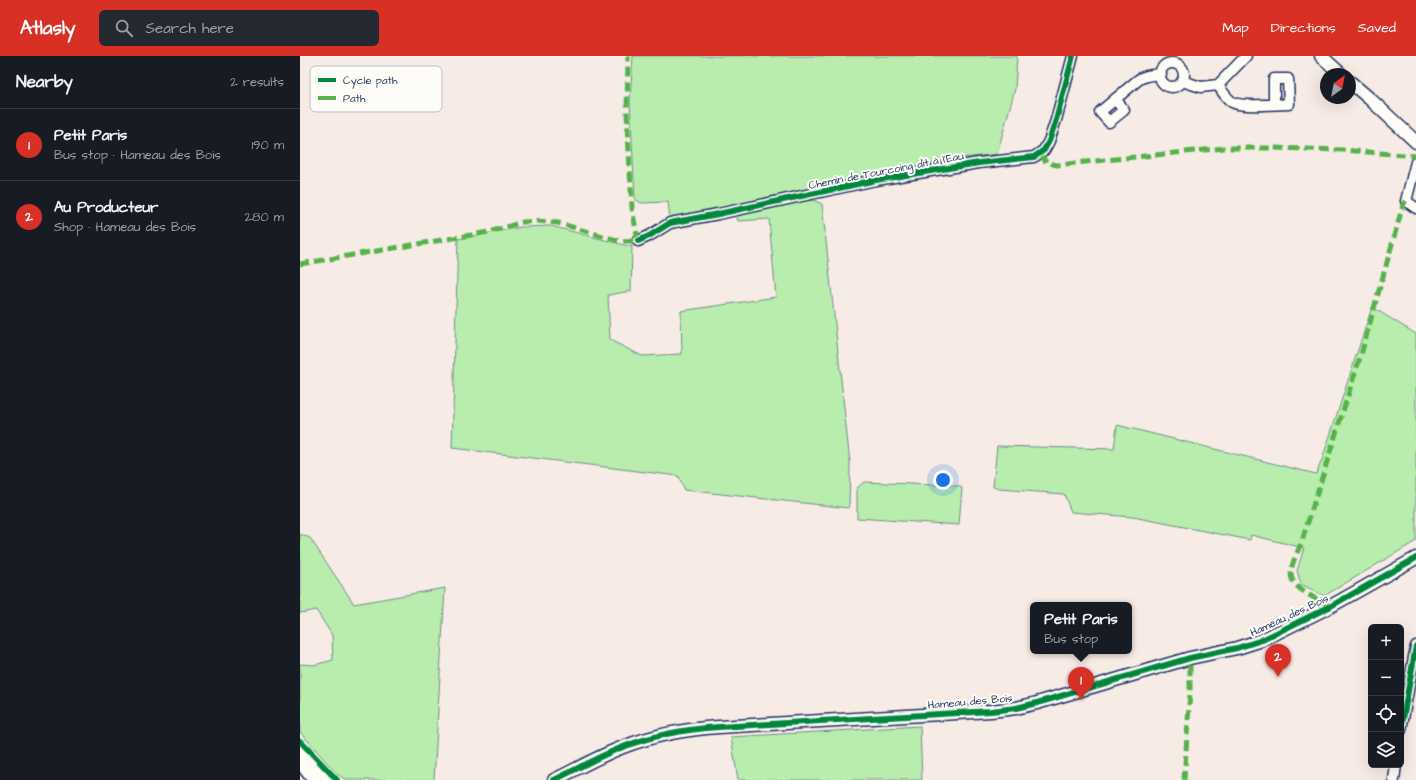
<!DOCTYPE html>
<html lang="en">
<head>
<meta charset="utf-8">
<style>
	:root { --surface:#171b24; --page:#242831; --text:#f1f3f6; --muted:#9ea1a6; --line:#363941; --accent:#d93025 }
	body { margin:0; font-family:"Architects Daughter",sans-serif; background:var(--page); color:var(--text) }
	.controls { position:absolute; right:12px; bottom:12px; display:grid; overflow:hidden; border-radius:6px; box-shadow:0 4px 16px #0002 }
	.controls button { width:36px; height:36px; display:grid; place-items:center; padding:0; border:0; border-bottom:1px solid var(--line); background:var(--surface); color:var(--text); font:20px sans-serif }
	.compass { position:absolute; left:1020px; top:12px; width:36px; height:36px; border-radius:50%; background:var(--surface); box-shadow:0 4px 16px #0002; rotate:32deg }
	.you { position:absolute; left:643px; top:424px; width:14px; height:14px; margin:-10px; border:3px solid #fff; border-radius:50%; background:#1a73e8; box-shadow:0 0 0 6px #1a73e833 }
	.badge { display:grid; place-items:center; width:26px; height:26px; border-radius:50%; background:var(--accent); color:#fff; font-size:13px; font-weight:700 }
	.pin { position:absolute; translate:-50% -33px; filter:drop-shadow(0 1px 2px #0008) }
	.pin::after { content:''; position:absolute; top:21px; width:14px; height:12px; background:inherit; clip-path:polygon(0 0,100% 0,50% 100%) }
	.popup { position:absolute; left:730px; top:546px; width:102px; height:52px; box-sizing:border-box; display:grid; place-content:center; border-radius:6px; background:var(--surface); filter:drop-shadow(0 1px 3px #0005); font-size:13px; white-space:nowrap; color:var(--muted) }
	.popup b { font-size:15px; color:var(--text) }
	.popup::after { content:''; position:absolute; left:50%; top:100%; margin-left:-8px; border:8px solid transparent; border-top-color:var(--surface) }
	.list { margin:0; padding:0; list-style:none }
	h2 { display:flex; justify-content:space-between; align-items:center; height:52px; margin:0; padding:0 16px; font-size:17px }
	h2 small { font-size:13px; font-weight:400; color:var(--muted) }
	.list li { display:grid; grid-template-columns:26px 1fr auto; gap:12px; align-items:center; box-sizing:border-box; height:72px; padding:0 16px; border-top:1px solid var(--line) }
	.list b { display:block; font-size:15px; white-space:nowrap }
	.list p { margin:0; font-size:13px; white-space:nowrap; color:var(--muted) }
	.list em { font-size:13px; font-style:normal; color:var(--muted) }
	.icon { flex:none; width:22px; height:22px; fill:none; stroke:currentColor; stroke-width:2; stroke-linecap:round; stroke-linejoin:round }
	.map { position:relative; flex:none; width:1116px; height:724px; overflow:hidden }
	header { display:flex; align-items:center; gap:24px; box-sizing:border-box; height:56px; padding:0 20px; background:var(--accent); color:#fff }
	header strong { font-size:19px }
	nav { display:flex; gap:22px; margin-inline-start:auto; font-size:14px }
	.search { width:280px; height:36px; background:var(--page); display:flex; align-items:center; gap:10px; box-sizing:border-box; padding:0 14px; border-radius:6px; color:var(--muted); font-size:15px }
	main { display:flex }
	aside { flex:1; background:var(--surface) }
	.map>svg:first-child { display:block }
	.green { fill:#b9edae; stroke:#6a8e86 }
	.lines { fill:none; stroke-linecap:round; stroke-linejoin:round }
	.minor-casing { stroke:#1b2f5e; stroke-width:13 }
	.tertiary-casing { stroke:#1b2f5e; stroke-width:15 }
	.secondary-casing { stroke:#1b2f5e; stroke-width:16 }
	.minor { stroke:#fdfcf7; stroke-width:10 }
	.tertiary { stroke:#fdfcf7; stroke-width:12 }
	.secondary { stroke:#fdfcf7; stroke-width:13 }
	.quiet { stroke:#55b248; stroke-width:5; stroke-dasharray:10 5; stroke-linecap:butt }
	.cycleway-casing { stroke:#fdfcf7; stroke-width:8 }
	.cycleway { stroke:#00873e; stroke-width:6 }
	.labels { text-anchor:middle; stroke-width:4; stroke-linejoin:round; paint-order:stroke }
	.street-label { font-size:11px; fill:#1b2f5e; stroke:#fdfcf7 }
	.key { fill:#fdfcf7; stroke:#b9bec9; stroke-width:1 }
	.key-label { font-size:11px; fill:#1b2f5e }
</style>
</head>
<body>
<header>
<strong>Atlasly</strong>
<div class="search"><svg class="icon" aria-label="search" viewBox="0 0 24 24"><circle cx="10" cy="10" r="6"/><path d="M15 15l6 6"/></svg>Search here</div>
<nav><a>Map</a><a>Directions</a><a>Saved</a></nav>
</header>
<main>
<aside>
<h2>Nearby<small>2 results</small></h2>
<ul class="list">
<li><span class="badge">1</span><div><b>Petit Paris</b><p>Bus stop · Hameau des Bois</p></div><em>190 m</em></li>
<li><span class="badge">2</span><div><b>Au Producteur</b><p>Shop · Hameau des Bois</p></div><em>280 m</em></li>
</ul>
</aside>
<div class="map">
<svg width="1116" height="724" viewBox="0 0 1116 724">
	<rect width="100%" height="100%" fill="#f7ebe6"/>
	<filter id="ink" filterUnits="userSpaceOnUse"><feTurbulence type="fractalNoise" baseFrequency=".025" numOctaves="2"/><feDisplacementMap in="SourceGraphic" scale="8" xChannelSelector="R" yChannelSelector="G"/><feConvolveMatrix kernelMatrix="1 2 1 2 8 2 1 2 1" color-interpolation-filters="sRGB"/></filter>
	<g filter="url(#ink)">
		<path class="green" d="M333,0H717L715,33L697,98L653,103L370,163L368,146L341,147L335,143L330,45Z
			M509,142L522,148L550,407L549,452L384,434L378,420L152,392L158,183L221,171L251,170L328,190H332L331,235L308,239L310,284L342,300L382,298L381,255L476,241L469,163L438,165L436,158Z
			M1072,251L1116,278V485L1024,540L1001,528L997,515L1004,492L951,479L950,484L833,461L771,456L764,438L699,433L693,431L697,390L814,393L817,369L1016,418L1022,404Z
			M564,426L658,430L662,432L659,469L557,462V432Z
			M0,478L10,482L54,548L145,532L134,724H46L37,718L0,676V608L14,609L33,604L32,579L16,554L0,557Z
			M620,670L622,724H438L431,681Z"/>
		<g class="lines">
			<defs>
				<path id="minor" d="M860 19a12 12 0 1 1 24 0a12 12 0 1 1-24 0Z
					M882,25L901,31L918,29L946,0
					M918,29C922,35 926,42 932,46C942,52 976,48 989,48L988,23H974V48
					M815,43L824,54L809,66L800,56L838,24C845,19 852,19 861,18
					M1116,106L1106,145L1116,152
					M338,185L349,180L370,167L418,158L576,124L679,107L734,101L744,94L749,85L756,64L773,0
					M1101,674L1116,590
					M1094,724L1096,709"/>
				<path id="tertiary" d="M1021,0L1041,18
					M1050,26L1070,43L1116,86
					M254,724C277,713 299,700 323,691C354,679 386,673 419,671L691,655L716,652L737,647L890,602L937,592L962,584L1031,550L1116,502"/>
				<path id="secondary" d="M0,693L30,724
					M0,705L14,724"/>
			</defs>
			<use href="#minor" class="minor-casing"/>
			<use href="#tertiary" class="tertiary-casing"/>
			<use href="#secondary" class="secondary-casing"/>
			<use href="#minor" class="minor"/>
			<use href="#tertiary" class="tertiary"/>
			<use href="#secondary" class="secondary"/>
			<path class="quiet" d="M740,98L746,106L757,109L924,92H971L1043,94L1116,100
				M0,208L189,176L223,166L237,165L258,167L320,185H338L332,152L327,57L328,0
				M1031,550C1019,544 991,533 991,518C991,508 997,497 1001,488L1062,295L1103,149L1106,145
				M884,724L890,636V602"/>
			<defs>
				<path id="cycleway" d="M338,185L349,180L370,167L418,158L576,124L679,107L734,101L744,94L749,85L756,64L773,0
					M1101,674L1116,590
					M0,685L37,724
					M254,724C277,713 299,700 323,691C354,679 386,673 419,671L691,655L716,652L737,647L890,602L937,592L962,584L1031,550L1116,502"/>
			</defs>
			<use href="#cycleway" class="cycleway-casing"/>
			<use href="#cycleway" class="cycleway"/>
		</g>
	</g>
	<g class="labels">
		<g class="street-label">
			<text transform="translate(586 114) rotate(-11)" y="4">Chemin de Tourcoing dit à l'Eau</text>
			<text transform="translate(989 559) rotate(-25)" y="4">Hameau des Bois</text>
			<text transform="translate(670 645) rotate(-5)" y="4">Hameau des Bois</text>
		</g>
	</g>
	<rect x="10" y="10" width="132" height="46" rx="6" class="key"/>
	<rect x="18" y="22" width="18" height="4" fill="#00873e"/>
	<rect x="18" y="40" width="18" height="4" fill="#55b248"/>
	<g class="key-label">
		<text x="43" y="28">Cycle path</text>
		<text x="43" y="46">Path</text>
	</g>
</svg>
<div class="controls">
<button>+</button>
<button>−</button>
<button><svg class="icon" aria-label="locate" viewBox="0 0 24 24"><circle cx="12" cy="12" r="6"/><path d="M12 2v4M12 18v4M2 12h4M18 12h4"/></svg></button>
<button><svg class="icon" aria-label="layers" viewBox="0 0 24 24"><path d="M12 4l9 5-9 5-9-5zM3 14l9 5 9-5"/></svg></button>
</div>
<svg class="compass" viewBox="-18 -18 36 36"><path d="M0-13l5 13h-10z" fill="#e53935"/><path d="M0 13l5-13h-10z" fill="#9ea1a6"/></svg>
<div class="you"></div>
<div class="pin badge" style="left:781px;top:644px">1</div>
<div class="popup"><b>Petit Paris</b>Bus stop</div>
<div class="pin badge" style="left:978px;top:621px">2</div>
</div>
</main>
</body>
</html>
